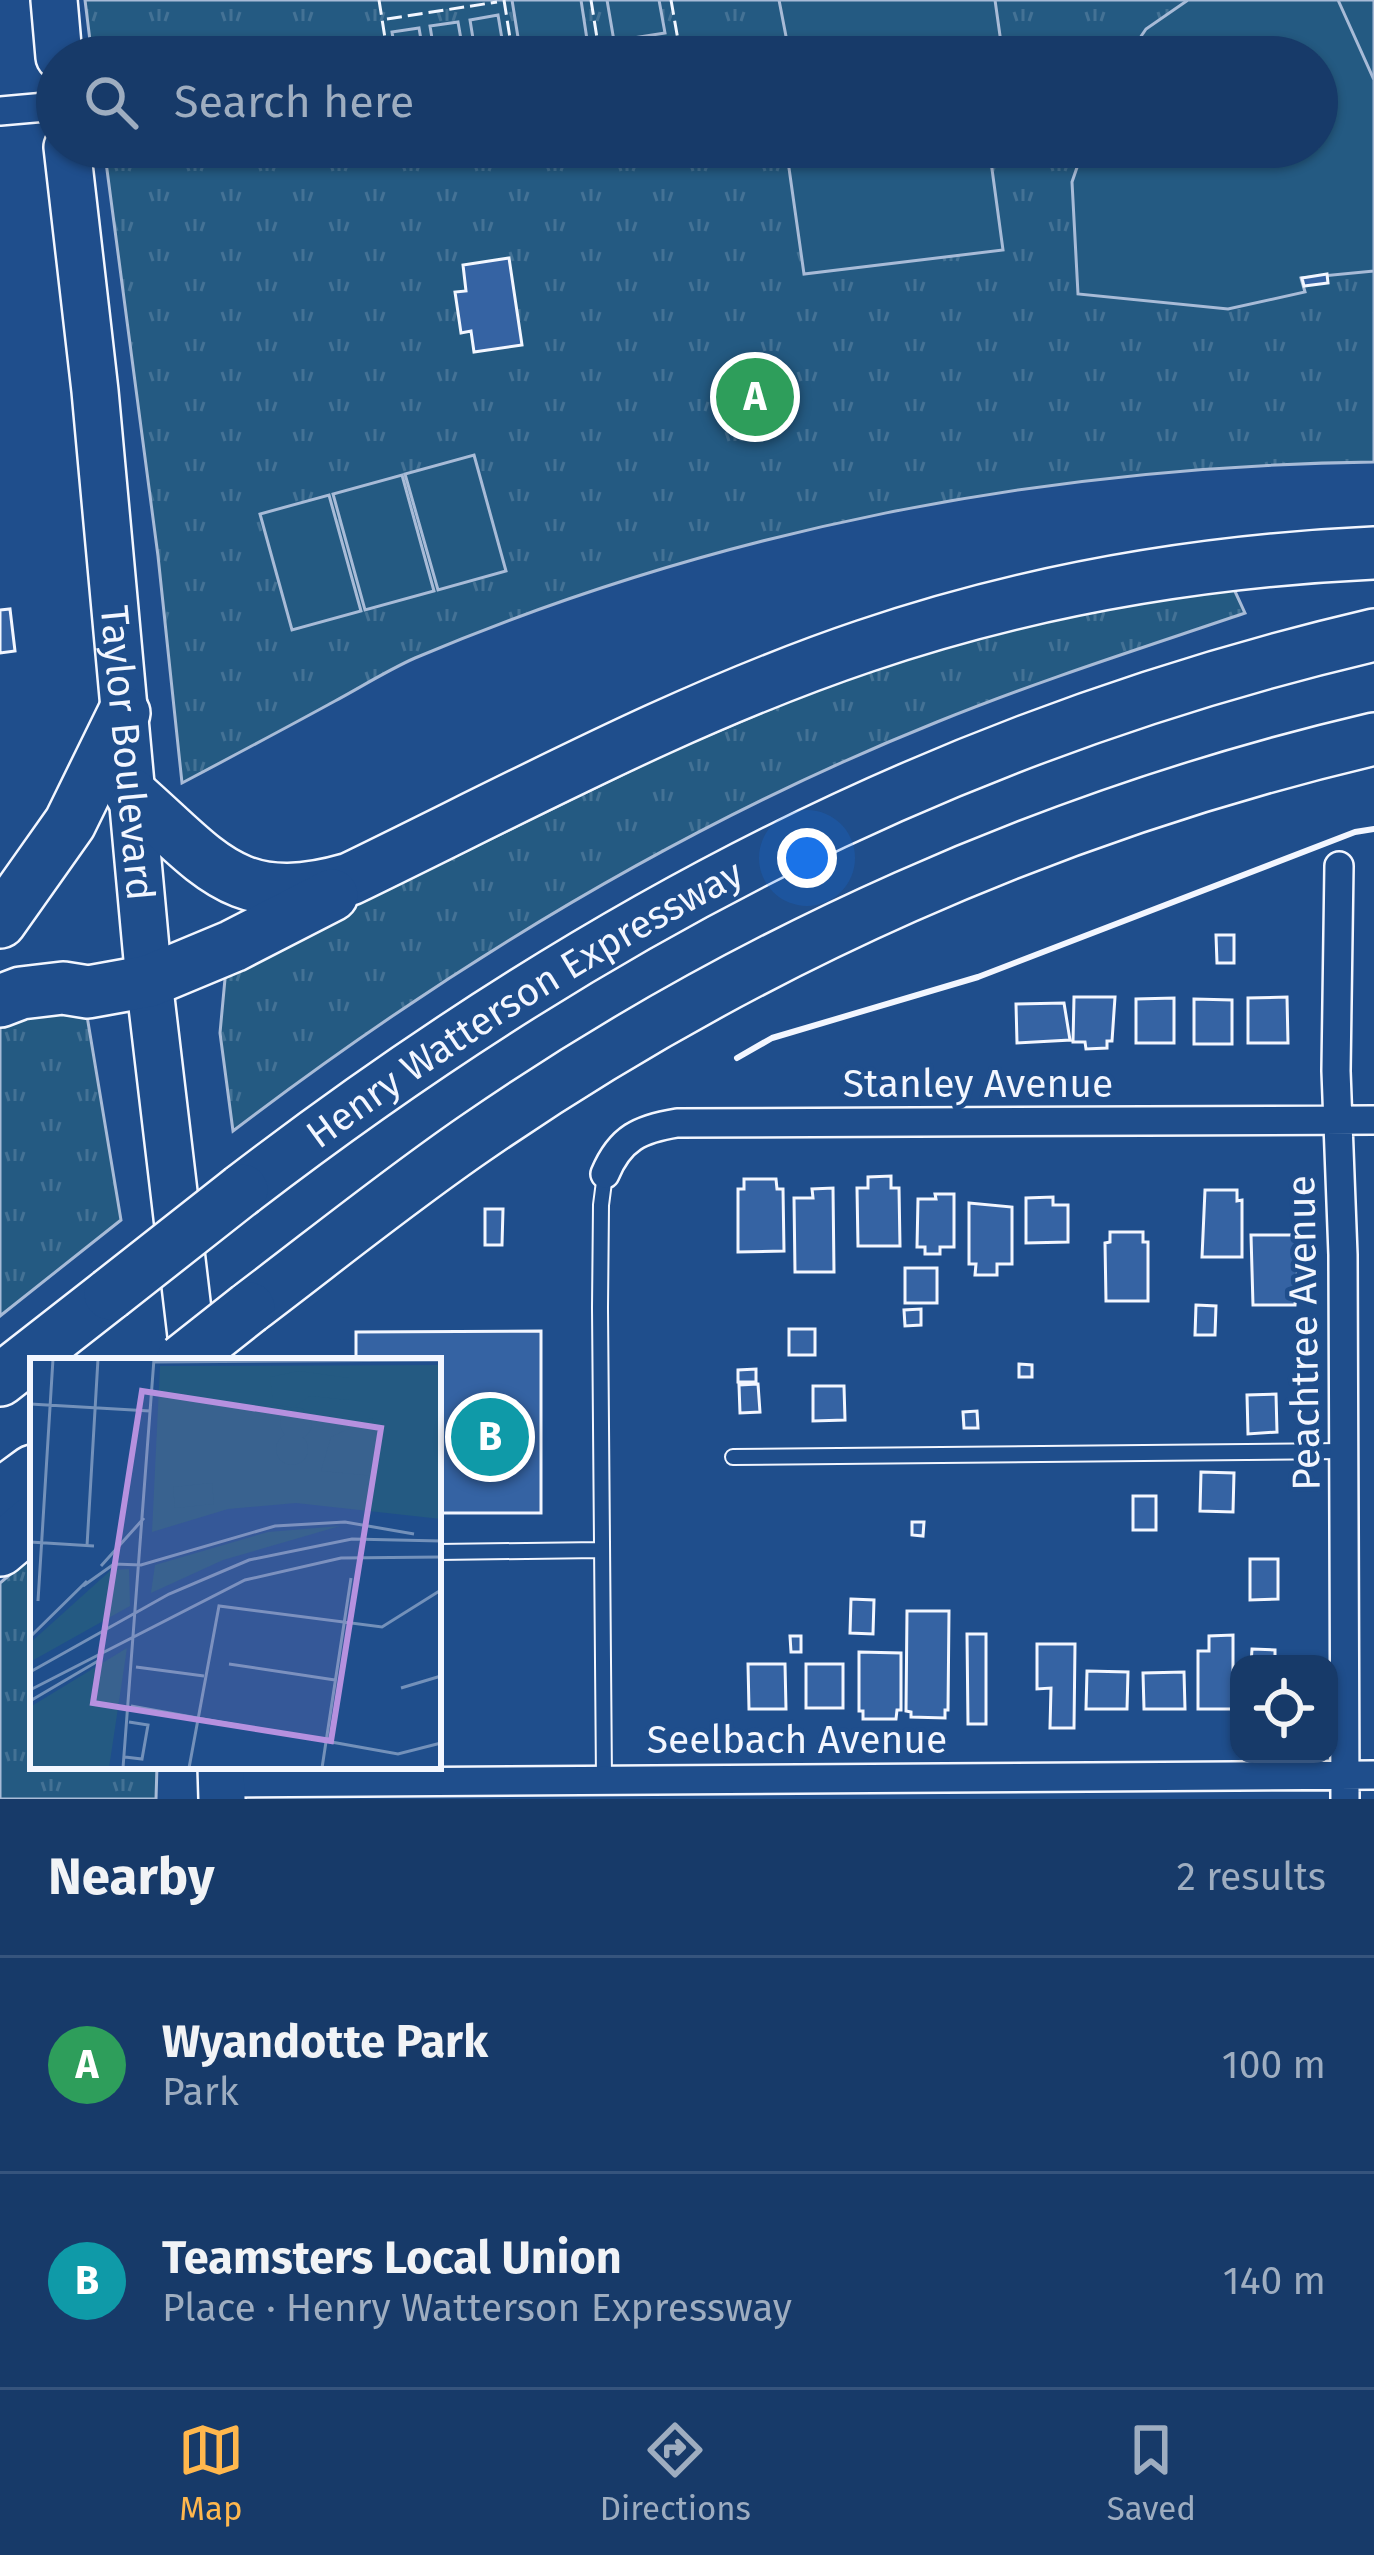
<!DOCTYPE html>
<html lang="en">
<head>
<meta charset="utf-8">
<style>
	:root { --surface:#173a69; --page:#20416f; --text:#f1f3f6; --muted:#9eadc0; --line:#36547d; --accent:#ffb74d }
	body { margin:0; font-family:"Fira Sans",sans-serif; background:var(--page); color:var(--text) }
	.controls { position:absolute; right:36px; bottom:36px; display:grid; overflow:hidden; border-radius:24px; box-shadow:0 3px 9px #0004 }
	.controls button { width:108px; height:108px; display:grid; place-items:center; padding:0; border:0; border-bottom:3px solid var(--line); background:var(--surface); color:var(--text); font:60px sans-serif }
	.you { position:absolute; left:807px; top:858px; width:42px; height:42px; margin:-30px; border:9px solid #fff; border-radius:50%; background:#1a73e8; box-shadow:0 0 0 18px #1a73e833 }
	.badge { display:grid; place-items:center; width:78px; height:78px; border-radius:50%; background:var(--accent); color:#fff; font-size:39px; font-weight:700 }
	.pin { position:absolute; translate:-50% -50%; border:6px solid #fff; box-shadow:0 3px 12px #0006 }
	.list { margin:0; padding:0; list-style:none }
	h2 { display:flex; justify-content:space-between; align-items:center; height:156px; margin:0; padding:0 48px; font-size:51px }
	h2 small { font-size:39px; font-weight:400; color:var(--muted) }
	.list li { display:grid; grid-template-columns:78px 1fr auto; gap:36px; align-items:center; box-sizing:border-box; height:216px; padding:0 48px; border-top:3px solid var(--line) }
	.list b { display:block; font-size:45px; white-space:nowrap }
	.list p { margin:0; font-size:39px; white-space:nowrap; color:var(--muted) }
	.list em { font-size:39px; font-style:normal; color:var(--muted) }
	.icon { flex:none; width:66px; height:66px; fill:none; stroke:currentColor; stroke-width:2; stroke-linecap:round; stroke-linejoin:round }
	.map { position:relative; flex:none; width:1374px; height:1799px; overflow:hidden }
	.search { position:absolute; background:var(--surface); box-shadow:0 3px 9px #0004; left:36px; right:36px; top:36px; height:132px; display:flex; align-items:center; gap:30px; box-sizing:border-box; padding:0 42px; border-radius:66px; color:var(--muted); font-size:45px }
	.sheet { height:588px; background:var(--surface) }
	nav { display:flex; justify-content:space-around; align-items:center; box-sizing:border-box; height:168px; border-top:3px solid var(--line); background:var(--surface); font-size:33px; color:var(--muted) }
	nav a { display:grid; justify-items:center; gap:6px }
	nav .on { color:var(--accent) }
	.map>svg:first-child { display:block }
	.grass { fill:url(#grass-tufts); stroke:#a8bbd7; stroke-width:3 }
	.garden { fill:#245a82; stroke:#a8bbd7; stroke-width:3 }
	.building { fill:#3563a3; stroke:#f2f6ff; stroke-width:3 }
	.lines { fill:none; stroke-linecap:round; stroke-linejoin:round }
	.lane-casing { stroke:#f2f6ff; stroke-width:18 }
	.street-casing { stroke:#f2f6ff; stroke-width:32 }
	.primary-casing { stroke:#f2f6ff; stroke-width:50 }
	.highway-casing { stroke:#f2f6ff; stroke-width:56 }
	.lane { stroke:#1f4e8c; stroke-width:14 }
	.street { stroke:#1f4e8c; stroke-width:27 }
	.primary { stroke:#1f4e8c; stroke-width:45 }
	.highway { stroke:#1f4e8c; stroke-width:51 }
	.highway-bridge-casing { stroke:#f2f6ff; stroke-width:56; stroke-linecap:butt }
	.highway-bridge { stroke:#1f4e8c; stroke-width:51 }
	.fence { stroke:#f2f6ff; stroke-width:3; stroke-dasharray:15 6; stroke-linecap:butt }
	.wall { stroke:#f2f6ff; stroke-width:6 }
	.labels { text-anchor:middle; stroke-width:9; stroke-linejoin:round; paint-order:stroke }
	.street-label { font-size:39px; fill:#f2f6ff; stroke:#1f4e8c }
	.inset-road { fill:none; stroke:#7391ba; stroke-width:3 }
	.view { fill:#b691df; fill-opacity:0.15; stroke:#b691df; stroke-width:6 }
	.inset-edge { fill:none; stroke:#f2f6ff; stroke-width:6 }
</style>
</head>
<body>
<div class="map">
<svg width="1374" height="1799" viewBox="0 0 1374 1799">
	<defs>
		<pattern id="grass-tufts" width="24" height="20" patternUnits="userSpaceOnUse" patternTransform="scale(3)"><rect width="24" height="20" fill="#245a82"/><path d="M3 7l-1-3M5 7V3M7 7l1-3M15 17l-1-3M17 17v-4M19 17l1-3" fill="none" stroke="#447295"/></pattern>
	</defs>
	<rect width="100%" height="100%" fill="#1f4e8c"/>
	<path class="grass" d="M85,0H1374V462C1045,466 719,529 415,658C388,670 361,687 335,701C284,729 233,756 182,783L158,556L104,147H1317V57H92Z
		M1233,587L1245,613C1142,648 1038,681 937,722C683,824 448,967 233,1131L220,1033L226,968L671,751L836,681L969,639L1084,612Z
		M50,1009L87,1016L121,1220L0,1316V1025Z
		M33,1555V1766H157L156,1799H0V1583Z"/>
	<path class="garden" d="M512,0H581L588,46L521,56Z
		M607,0H659L665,33L614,41Z
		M779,0H995L1003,57H790Z
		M1188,0H1338L1374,80V271L1301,278L1305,292L1228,309L1078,294L1072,182L1084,147H1317V57H1127L1146,29Z
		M498,15L505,57H476L470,20Z
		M458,22L464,57H435L430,26Z
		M419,28L424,57H396L392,32Z
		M786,147H989L1003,250L804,274Z
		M474,455L506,571L438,590L405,474Z
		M402,475L434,591L365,610L333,494Z
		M329,495L361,611L292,630L260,514Z"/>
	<path class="building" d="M509,258L522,345L474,352L471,331L461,333L455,292L466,291L463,265Z
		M1327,274L1328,283L1304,286L1302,278Z
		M10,609L15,651L0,653V610Z
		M1216,935H1234V963H1217Z
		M1074,997H1115L1112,1041H1107V1048L1086,1049L1085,1042H1073Z
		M1287,997L1288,1043H1248V998Z
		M1174,998V1043H1136V999Z
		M1194,999L1232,1000V1044H1194Z
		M1064,1003L1070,1040L1017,1043L1016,1004Z
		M891,1176V1188H899L900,1246H858L857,1188H868V1177Z
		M744,1179H776L777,1189H783L784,1251L738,1252V1189H744Z
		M833,1188L834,1272H795L794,1198H813L812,1189Z
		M1205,1190H1237V1201L1242,1200V1257H1202Z
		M935,1194H954V1247H940V1254H925V1247H917L918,1199H936Z
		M1053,1197V1205H1068V1242L1026,1243V1198Z
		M969,1203L1012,1207V1264H997V1275H975L976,1264H969Z
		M485,1209H503L502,1245H485Z
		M1110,1232H1143V1242H1148V1301H1106L1105,1243L1110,1242Z
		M1251,1235H1300L1295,1305H1253Z
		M905,1268H937V1303H905Z
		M1196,1305L1216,1306L1215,1335H1195Z
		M921,1309V1325L905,1326L904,1310Z
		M789,1329H815V1355H789Z
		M541,1331V1513H438V1361H356V1332Z
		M1019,1364L1032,1365V1377H1019Z
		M756,1369V1382H738V1370Z
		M758,1384L760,1412L740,1413L739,1385Z
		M813,1386H844L845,1420L813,1421Z
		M1276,1394L1277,1432L1248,1434L1247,1395Z
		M977,1411L978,1428H964L963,1412Z
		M1201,1472L1234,1473L1233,1512L1200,1511Z
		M1133,1496H1156V1530H1133Z
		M912,1522H924L923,1536L912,1535Z
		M1250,1559H1278V1599L1250,1600Z
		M851,1599L874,1600L873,1634L850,1633Z
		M907,1611H949L948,1710H945V1718L911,1717V1712L906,1711Z
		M967,1634H986V1724H968Z
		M1233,1635V1670H1239V1709H1198V1651H1209V1636Z
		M790,1636H801V1652H791Z
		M1037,1644H1075L1074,1728H1050L1051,1688L1037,1689Z
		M1252,1649L1275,1650V1664H1251Z
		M859,1652L901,1653V1710H897L896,1719H863V1711H859Z
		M748,1664H785L786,1709H749Z
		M806,1664H843V1708H806Z
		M1087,1671L1128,1672L1127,1709H1086Z
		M1184,1672L1185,1709H1144L1143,1673Z"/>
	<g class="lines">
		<defs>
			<path id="lane" d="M733,1457L1343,1451
				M438,1552L600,1550
				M604,1779L600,1308L601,1205L605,1174"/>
			<path id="street" d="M0,111L57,106
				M1339,866L1336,1071L1343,1255L1345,1799
				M605,1174C620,1138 640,1129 677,1123L1374,1120
				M221,1783L1374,1775"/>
			<g id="primary">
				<path d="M54,0L59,57"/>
				<path id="s1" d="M67,147L95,391L149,981L194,1361"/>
				<path d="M221,1766L222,1799"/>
			</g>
			<g id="highway">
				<path d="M131,794C210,863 236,912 350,879C519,797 687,706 865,646C1030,590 1200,561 1374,553"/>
				<path d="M0,922L70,823L124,713"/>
				<path d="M0,1001L21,993L63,988L88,992L149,981L233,946L332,895"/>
				<path id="s2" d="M242,1190C588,924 947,735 1374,635"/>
				<path d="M249,1308C323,1252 397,1192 474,1139C744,952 1054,814 1374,739"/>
				<path d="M0,1380L110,1294"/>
				<path d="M0,1495L33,1471"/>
				<path d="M0,1550L33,1522"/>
			</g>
		</defs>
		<use href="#lane" class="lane-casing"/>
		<use href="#street" class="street-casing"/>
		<use href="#primary" class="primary-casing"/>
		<use href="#highway" class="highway-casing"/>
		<use href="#lane" class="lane"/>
		<use href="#street" class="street"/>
		<use href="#primary" class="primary"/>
		<use href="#highway" class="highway"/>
		<defs>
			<path id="highway-bridge" d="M110,1294L242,1190
				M182,1361L249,1308"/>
		</defs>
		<use href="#highway-bridge" class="highway-bridge-casing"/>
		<use href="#highway-bridge" class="highway-bridge"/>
		<path class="fence" d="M379,0L388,57
			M504,0L513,57
			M591,0L600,57
			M671,0L681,57
			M387,19L497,2"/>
		<path class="wall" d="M737,1058L772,1038L978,977L1355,832L1374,829"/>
	</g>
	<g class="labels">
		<g class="street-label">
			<text dy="14" stroke="none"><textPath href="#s1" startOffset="609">Taylor Boulevard</textPath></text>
			<text dy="14" stroke="none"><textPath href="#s2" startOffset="339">Henry Watterson Expressway</textPath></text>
			<text x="978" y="1097">Stanley Avenue</text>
			<text transform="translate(1303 1333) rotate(-91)" y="14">Peachtree Avenue</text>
			<text x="797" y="1753">Seelbach Avenue</text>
		</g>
	</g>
	<g transform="translate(30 1358)">
		<rect width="411" height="411" fill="#1f4e8c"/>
		<path d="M411,7V161L266,145L198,151L122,174L130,8ZM310,168L193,202L121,235L125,207L238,174ZM99,211L100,248L0,304V285L81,212ZM97,290L79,410H0V349Z" fill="#245a82"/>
		<path d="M269,13L319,20V42L280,38L262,50L243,46L240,19ZM250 65a16 16 0 1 1 32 0a16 16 0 1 1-32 0ZM342,60L345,118L291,113L301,79ZM246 91a16 16 0 1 1 32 0a16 16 0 1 1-32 0ZM182,125L184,146L145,150L143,129Z" fill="#245a82"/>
		<path class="inset-road" d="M124,4L411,2M0,46L120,53M0,184L64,188M57,188L68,1M71,208L114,160M53,228L84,206L111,207L245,168L315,164L384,176M8,243L23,1M0,279L57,223M199,306L305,322M106,309L174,318M0,314L139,236L219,202L322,181L411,183M371,330L411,318M0,332L215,222L311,200L411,199M0,343L68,303M101,348L368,396L411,385M95,399L112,401L118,367L99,364M93,410L124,1M159,410L189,248L352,269L411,232M292,410L321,220"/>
		<path class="view" d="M112,33L351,70L301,383L63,345Z"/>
		<rect width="411" height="411" class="inset-edge"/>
	</g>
</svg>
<div class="controls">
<button><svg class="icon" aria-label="locate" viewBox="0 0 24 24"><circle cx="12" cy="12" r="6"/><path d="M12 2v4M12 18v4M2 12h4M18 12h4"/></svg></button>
</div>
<div class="you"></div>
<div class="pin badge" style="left:755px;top:397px;background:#2e9e5b">A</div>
<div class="pin badge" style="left:490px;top:1437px;background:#0f9aa8">B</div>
<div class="search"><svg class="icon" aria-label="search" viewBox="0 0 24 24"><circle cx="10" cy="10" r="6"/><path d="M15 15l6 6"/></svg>Search here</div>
</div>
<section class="sheet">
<h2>Nearby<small>2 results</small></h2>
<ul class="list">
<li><span class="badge" style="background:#2e9e5b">A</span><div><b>Wyandotte Park</b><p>Park</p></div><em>100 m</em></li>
<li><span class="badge" style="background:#0f9aa8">B</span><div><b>Teamsters Local Union</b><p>Place · Henry Watterson Expressway</p></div><em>140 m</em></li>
</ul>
</section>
<nav>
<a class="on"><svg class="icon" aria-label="map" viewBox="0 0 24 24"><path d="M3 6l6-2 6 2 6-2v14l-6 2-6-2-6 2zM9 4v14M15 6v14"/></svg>Map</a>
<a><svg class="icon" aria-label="directions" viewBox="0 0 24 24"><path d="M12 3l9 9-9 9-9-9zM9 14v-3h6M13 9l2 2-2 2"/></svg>Directions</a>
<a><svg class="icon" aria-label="saved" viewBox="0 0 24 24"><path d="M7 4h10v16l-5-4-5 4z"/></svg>Saved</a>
</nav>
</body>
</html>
